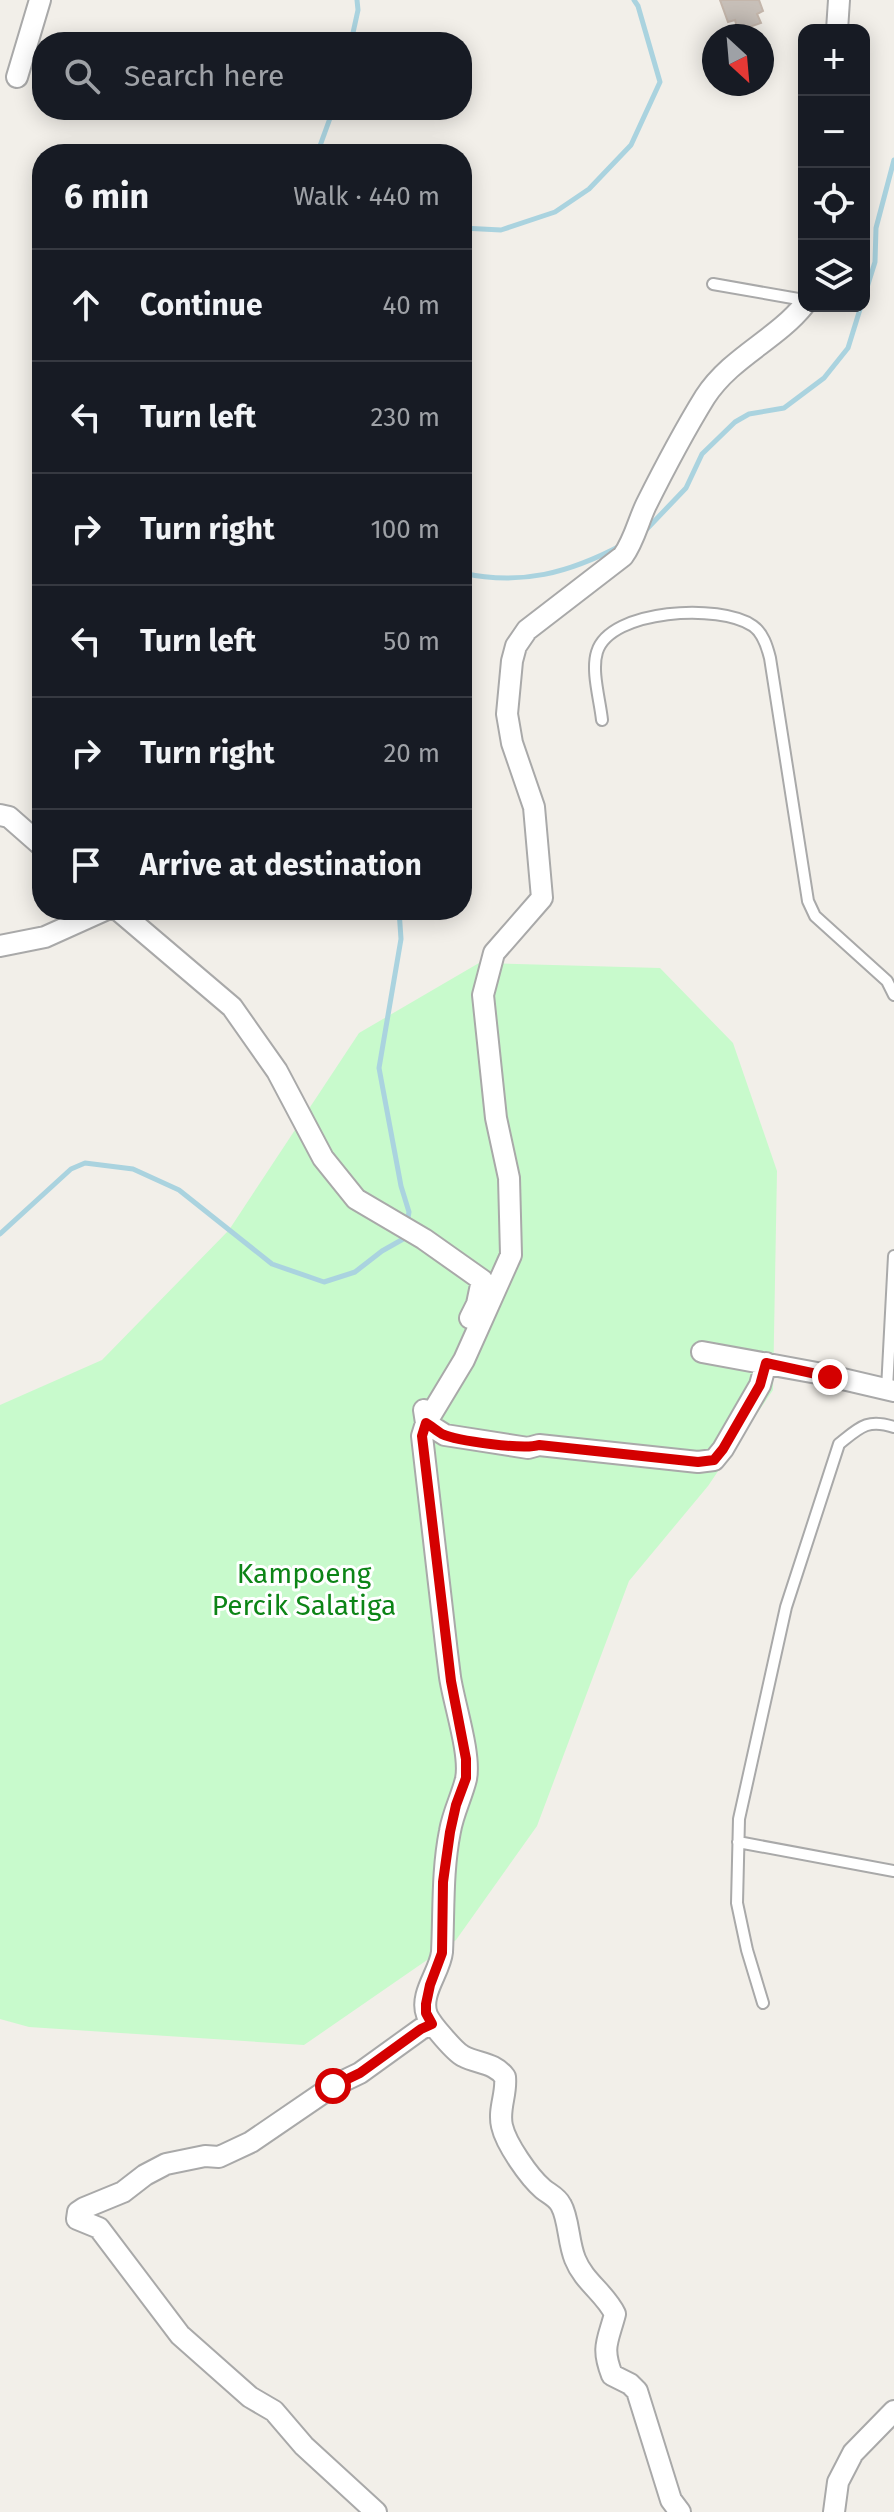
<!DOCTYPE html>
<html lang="en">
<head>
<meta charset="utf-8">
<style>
	:root { --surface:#171b24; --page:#242831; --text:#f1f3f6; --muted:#9ea1a6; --line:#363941 }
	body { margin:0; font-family:"Fira Sans",sans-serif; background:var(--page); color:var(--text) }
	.controls { position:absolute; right:24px; top:24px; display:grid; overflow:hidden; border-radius:16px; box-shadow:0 4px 20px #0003 }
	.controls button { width:72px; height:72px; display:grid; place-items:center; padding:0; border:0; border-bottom:2px solid var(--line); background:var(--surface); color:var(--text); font:40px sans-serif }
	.compass { position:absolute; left:702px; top:24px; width:72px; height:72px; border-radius:50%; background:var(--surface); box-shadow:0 4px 20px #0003; rotate:154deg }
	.stop { position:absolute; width:24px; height:24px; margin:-18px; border:6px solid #d40000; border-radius:50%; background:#fff }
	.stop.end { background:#d40000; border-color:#fff; box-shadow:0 2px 8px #0008 }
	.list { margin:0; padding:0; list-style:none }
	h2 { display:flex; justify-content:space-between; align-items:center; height:104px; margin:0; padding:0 32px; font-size:34px }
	h2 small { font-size:26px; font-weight:400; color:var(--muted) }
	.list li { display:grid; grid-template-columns:52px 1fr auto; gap:24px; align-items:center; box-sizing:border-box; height:112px; padding:0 32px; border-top:2px solid var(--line) }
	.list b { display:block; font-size:30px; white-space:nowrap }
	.list em { font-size:26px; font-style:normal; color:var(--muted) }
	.icon { flex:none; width:44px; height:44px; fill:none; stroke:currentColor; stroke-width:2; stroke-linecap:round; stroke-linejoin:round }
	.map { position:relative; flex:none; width:894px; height:2512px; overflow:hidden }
	.search { position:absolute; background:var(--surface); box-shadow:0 4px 20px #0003; left:32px; top:32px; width:440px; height:88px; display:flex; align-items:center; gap:20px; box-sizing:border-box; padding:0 28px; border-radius:32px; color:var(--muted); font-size:30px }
	.panel { position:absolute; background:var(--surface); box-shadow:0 4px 20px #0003; left:32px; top:144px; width:440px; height:776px; border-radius:32px }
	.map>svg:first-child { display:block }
	.park { fill:#c8facc }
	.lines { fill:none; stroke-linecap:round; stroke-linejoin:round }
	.stream { stroke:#aad3df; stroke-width:5 }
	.building { fill:#c7bfb8; stroke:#c4b6ab; stroke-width:2 }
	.lane-casing { stroke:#a9a9a9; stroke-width:14 }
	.street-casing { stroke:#a9a9a9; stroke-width:24 }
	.lane { stroke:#fff; stroke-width:10 }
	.street { stroke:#fff; stroke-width:20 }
	.route { stroke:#d40000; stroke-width:10 }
	.labels { text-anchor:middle; stroke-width:6; stroke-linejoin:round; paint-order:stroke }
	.park-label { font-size:28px; fill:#0c8416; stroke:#fff }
</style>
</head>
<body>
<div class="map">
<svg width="894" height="2512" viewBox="0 0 894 2512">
	<rect width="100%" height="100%" fill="#f2efe9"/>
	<path class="park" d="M479,963L660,968L733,1043L777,1171L773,1390L708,1486L629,1581L537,1826L456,1940L304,2045L29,2027L0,2019V1405L102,1360L229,1230L359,1033Z"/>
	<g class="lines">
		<path class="stream" d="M351,42L358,10L357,0
			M317,154L333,110
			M462,228L501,230L555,212L589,189L631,145L660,82L638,6L634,0
			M864,297L875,262L876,228L894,160
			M644,532L686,488L702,454L735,422L749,414L784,408L824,378L848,348L861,306
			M462,573C521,586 569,573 622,545
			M399,910L401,939L379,1068L401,1186L409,1212L407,1224
			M0,1234L71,1169L85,1163L133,1169L179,1190L272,1264L324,1282L355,1272L382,1251L405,1238L406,1233"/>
	</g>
	<path class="building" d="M720,0H759L763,11L757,14L761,23L738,31L735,20L728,22Z"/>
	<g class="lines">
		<defs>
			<path id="lane" d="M713,284L804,300
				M602,720C600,700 591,671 597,652C610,609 720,603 753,626C763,633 767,646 770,658L808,901L815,916L887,981L894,995
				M887,1389L894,1256
				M738,1842L894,1871
				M763,2003L747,1950L737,1903L739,1819L786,1607L839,1444C859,1428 867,1418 894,1427"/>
			<path id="street" d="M837,30L839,0
				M17,77L40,0
				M0,815L9,817L42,846
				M118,910L232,1007L277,1071L323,1158L356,1199L424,1239L482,1280L477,1304L470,1318
				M0,946L45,937L105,910
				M702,1352L817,1373L894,1391
				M424,1410L426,1423L445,1435L528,1448L539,1445L698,1462L714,1460L723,1449L760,1385L766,1363
				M376,2512L304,2446L274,2411L250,2397L180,2335L99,2228L77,2219L78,2212L84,2208L123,2192L145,2175L166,2164L205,2156L219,2157L251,2142L333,2086L360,2073L421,2029L432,2024
				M680,2512L671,2500L637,2391L630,2384L612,2375C601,2347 608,2341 615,2314C605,2293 584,2282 575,2259C568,2242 569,2219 561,2205C557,2197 549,2194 543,2189C529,2177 506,2144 502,2126C498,2109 507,2094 505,2077C494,2062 478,2064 463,2056C455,2052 431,2024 427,2015C419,1994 440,1972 442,1952C444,1911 442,1871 450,1831C453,1813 462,1796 466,1779C471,1754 454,1704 450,1677C440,1597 431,1517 422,1436L426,1423L464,1360L511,1255L509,1178L496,1118L483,995L494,953L542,898L534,807L512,743L507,714L512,661L516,646L527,630L623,556C634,541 638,522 646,505C664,469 684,431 705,397C731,357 776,340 804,305
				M834,2512L838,2482L853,2453L894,2411"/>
		</defs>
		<use href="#lane" class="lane-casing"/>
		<use href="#street" class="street-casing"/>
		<use href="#lane" class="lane"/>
		<use href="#street" class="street"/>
	</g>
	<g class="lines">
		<path class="route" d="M333,2086L360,2073L421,2029L432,2024L426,2013V2004L430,1985L442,1953L443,1882L450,1832L456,1805L466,1778V1759L451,1681L422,1436L426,1423C431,1426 437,1431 442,1434C457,1441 524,1450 539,1445L698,1462L714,1460L723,1449L760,1385L766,1363L830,1377"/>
	</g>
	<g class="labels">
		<g class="park-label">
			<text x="304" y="1583">Kampoeng<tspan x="304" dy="32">Percik Salatiga</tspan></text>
		</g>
	</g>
</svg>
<div class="controls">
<button>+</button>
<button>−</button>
<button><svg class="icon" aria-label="locate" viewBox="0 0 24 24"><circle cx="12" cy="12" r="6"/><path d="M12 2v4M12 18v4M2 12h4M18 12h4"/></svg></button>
<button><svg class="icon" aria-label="layers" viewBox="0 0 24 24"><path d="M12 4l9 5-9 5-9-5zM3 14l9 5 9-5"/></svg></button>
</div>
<svg class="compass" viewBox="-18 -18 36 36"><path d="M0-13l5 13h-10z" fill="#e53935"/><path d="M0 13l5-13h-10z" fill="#9ea1a6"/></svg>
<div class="stop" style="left:333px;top:2086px"></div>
<div class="stop end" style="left:830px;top:1377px"></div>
<div class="search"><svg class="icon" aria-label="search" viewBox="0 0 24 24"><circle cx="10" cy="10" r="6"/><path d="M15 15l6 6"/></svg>Search here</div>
<section class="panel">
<h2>6 min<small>Walk · 440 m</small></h2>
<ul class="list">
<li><svg class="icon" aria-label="ahead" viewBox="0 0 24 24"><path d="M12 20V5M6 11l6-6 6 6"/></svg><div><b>Continue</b></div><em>40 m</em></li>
<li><svg class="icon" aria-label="left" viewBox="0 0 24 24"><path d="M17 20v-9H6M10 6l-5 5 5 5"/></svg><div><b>Turn left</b></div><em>230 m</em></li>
<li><svg class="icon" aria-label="right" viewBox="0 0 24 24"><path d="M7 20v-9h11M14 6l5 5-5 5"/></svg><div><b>Turn right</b></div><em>100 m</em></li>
<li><svg class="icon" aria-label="left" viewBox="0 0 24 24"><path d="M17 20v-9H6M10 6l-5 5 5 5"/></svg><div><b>Turn left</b></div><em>50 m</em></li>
<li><svg class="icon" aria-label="right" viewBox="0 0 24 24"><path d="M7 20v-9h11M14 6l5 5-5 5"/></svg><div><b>Turn right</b></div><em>20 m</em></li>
<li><svg class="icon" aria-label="arrive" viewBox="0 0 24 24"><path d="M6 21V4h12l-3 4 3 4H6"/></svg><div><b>Arrive at destination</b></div></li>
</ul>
</section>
</div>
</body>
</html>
